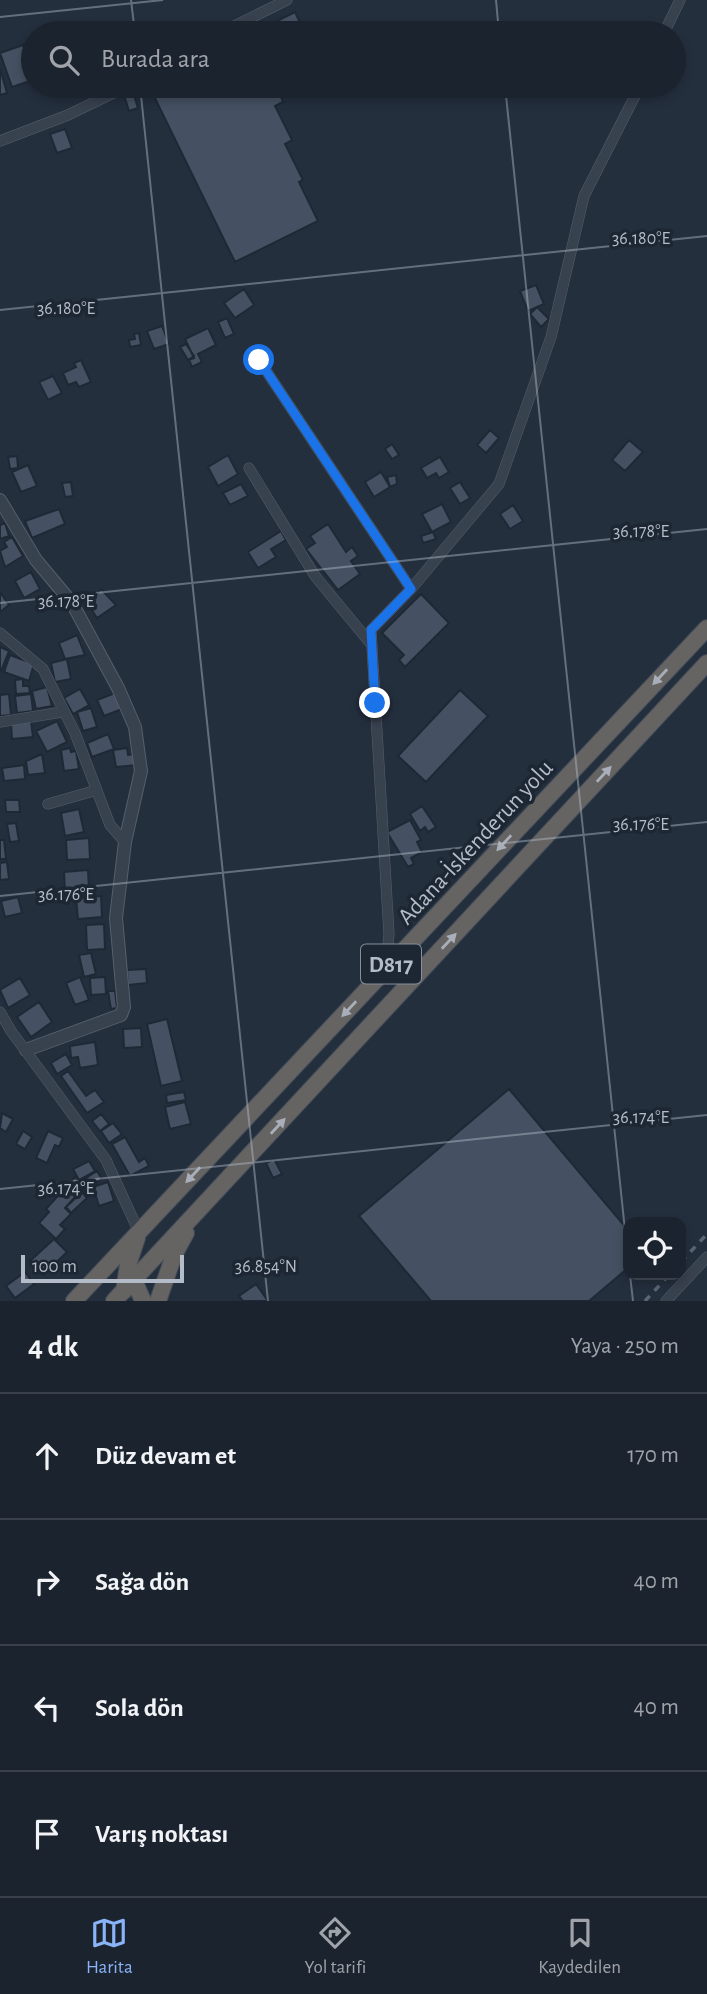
<!DOCTYPE html>
<html lang="tr">
<head>
<meta charset="utf-8">
<style>
	:root { --surface:#1b232e; --page:#242b36; --text:#f1f3f6; --muted:#a0a4aa; --line:#39404a; --accent:#8ab4f8 }
	body { margin:0; font-family:"Alegreya Sans",sans-serif; background:var(--page); color:var(--text) }
	.controls { position:absolute; right:21px; bottom:21px; display:grid; overflow:hidden; border-radius:14px; box-shadow:0 4px 10px #0003 }
	.controls button { width:63px; height:63px; display:grid; place-items:center; padding:0; border:0; border-bottom:2px solid var(--line); background:var(--surface); color:var(--text); font:35px sans-serif }
	.scale { position:absolute; left:21px; bottom:18px; width:163px; box-sizing:border-box; padding-left:7px; border:4px solid #b4bcc9; border-top:0; font-size:19px; line-height:24px; white-space:nowrap; color:#b4bcc9; -webkit-text-stroke:5px #1d2633; paint-order:stroke }
	.stop { position:absolute; width:21px; height:21px; margin:-16px; border:5px solid #1a73e8; border-radius:50%; background:#fff }
	.stop.end { background:#1a73e8; border-color:#fff; box-shadow:0 2px 7px #0008 }
	.list { margin:0; padding:0; list-style:none }
	h2 { display:flex; justify-content:space-between; align-items:center; height:91px; margin:0; padding:0 28px; font-size:30px }
	h2 small { font-size:23px; font-weight:400; color:var(--muted) }
	.list li { display:grid; grid-template-columns:46px 1fr auto; gap:21px; align-items:center; box-sizing:border-box; height:126px; padding:0 28px; border-top:2px solid var(--line) }
	.list b { display:block; font-size:26px; white-space:nowrap }
	.list em { font-size:23px; font-style:normal; color:var(--muted) }
	.icon { flex:none; width:38px; height:38px; fill:none; stroke:currentColor; stroke-width:2; stroke-linecap:round; stroke-linejoin:round }
	.map { position:relative; flex:none; width:707px; height:1301px; overflow:hidden }
	.search { position:absolute; background:var(--surface); box-shadow:0 4px 10px #0003; left:21px; right:21px; top:21px; height:77px; display:flex; align-items:center; gap:18px; box-sizing:border-box; padding:0 24px; border-radius:38px; color:var(--muted); font-size:26px }
	.sheet { height:595px; background:var(--surface) }
	nav { display:flex; justify-content:space-around; align-items:center; box-sizing:border-box; height:98px; border-top:2px solid var(--line); background:var(--surface); font-size:19px; color:var(--muted) }
	nav a { display:grid; justify-items:center; gap:4px }
	nav .on { color:var(--accent) }
	.map>svg:first-child { display:block }
	.building { fill:#455162; stroke:#1f2835; stroke-width:2 }
	.lines { fill:none; stroke-linecap:round; stroke-linejoin:round }
	.minor-casing { stroke:#565f6c; stroke-width:11 }
	.tertiary-casing { stroke:#565f6c; stroke-width:14 }
	.trunk-casing { stroke:#434c59; stroke-width:18 }
	.minor { stroke:#38414e; stroke-width:10 }
	.tertiary { stroke:#38414e; stroke-width:12 }
	.trunk { stroke:#656462; stroke-width:16 }
	.rail { stroke:#5a6575; stroke-width:3.5; stroke-dasharray:7 7; stroke-linecap:butt }
	.oneway { fill:#a8afba }
	.route { stroke:#1a73e8; stroke-width:9 }
	.ticks { fill:none; stroke:#b4bcc9; stroke-width:2; stroke-opacity:0.45 }
	.labels { text-anchor:middle; stroke-width:7; stroke-linejoin:round; paint-order:stroke }
	.shield { fill:#1d2633; stroke:#878f9c; stroke-width:2 }
	.shield-label { font-size:23px; font-weight:bold; fill:#b4bcc9 }
	.street-label { font-size:24px; fill:#b4bcc9; stroke:#1d2633 }
	.ticks-label { font-size:18px; text-anchor:middle; fill:#b4bcc9; stroke:#1d2633; stroke-width:7; stroke-linejoin:round; paint-order:stroke }
</style>
</head>
<body>
<div class="map">
<svg width="707" height="1301" viewBox="0 0 707 1301">
	<rect width="100%" height="100%" fill="#242f3e"/>
	<path class="building" d="M295,12L305,33H253Z
		M23,45L33,80L12,87L0,53Z
		M0,68L7,93L0,95Z
		M149,86H277L283,102L275,106L292,140L285,144L303,180L299,182L318,221L235,262Z
		M133,92L138,108L129,111L124,95Z
		M65,129L72,148L57,153L50,134Z
		M536,285L544,304L528,311L520,291Z
		M244,289L254,305L235,318L224,303Z
		M537,307L549,319L541,327L530,314Z
		M227,318L234,334L225,338L218,322Z
		M162,326L169,344L154,349L147,331Z
		M208,328L216,345L198,354L202,362L192,367L189,360L194,358L185,339Z
		M139,333L141,345L130,347L129,340L135,339L134,334Z
		M186,344L194,356L188,360L180,347Z
		M81,360L91,382L79,387L76,382L68,385L63,373L76,367L74,363Z
		M53,376L62,393L48,400L39,382Z
		M490,430L499,438L486,453L477,445Z
		M629,440L643,452L625,471L612,460Z
		M392,444L399,455L392,459L385,449Z
		M228,455L238,474L218,486L208,467Z
		M17,456L18,468L10,469L8,457Z
		M440,457L449,472L439,478L436,473L427,478L421,468Z
		M28,465L37,486L21,492L12,472Z
		M381,472L390,487L374,497L365,482Z
		M396,475L397,484L390,487L387,477Z
		M71,482L73,496L65,497L62,483Z
		M460,482L470,498L460,504L450,488Z
		M241,484L248,496L230,505L223,493Z
		M442,504L451,522L432,532L422,514Z
		M513,505L523,521L510,529L500,514Z
		M59,509L65,524L32,538L25,521Z
		M5,523L9,536L0,539V525Z
		M328,524L346,552L352,547L358,556L351,561L360,574L338,590L306,549L315,543L310,536Z
		M281,531L286,540L271,549L276,557L258,568L248,552Z
		M433,532L436,539L423,543L421,536Z
		M12,537L23,556L5,567L0,551L7,547L4,542Z
		M31,572L40,589L24,598L15,581Z
		M101,589L116,605L97,618L88,604Z
		M0,592L9,605L0,612Z
		M421,594L449,623L405,667L399,660L404,655L382,633Z
		M77,635L85,655L65,659L59,643Z
		M0,647L9,651L1,671H0Z
		M10,655L34,664L29,681L4,672Z
		M67,659L71,679L55,682L51,663Z
		M23,679V686H29L30,693L16,694L15,680Z
		M47,687L52,706L36,709L32,691Z
		M80,689L89,705L73,714L64,698Z
		M460,690L488,716L426,782L398,756Z
		M115,693L122,709L104,716L97,700Z
		M9,694L11,715L0,716V695Z
		M31,694L33,711L17,713L15,696Z
		M91,708L97,727L83,731L77,712Z
		M31,721L33,737L12,739L11,723Z
		M57,721L67,742L47,752L36,731Z
		M108,734L114,749L92,757L87,743Z
		M70,748L71,752L76,751L79,769L64,771L61,750Z
		M127,748L128,755L136,754L137,765L116,767L113,750Z
		M42,754L45,773L28,775L26,761Z
		M24,765L25,779L4,781L2,768Z
		M5,800H19L20,812H6Z
		M422,806L436,827L428,832L425,827L420,831L410,814Z
		M79,809L84,832L65,836L61,813Z
		M410,820L421,840L417,842L422,852L411,858L414,864L408,867L387,832Z
		M16,823L19,841L10,842L7,824Z
		M89,838L90,859L67,860L66,840Z
		M0,840H4L6,859H0Z
		M7,862L9,879L0,880V863Z
		M88,870L89,890L65,892L64,872Z
		M101,896L102,917L78,919L76,898Z
		M18,897L22,913L5,917L1,901Z
		M104,924L105,949L87,950L86,925Z
		M91,953L96,974L84,977L79,955Z
		M146,969L147,983L128,985L127,970Z
		M80,977L89,1000L75,1005L66,983Z
		M105,977L106,994L91,995L90,978Z
		M20,978L30,995L8,1008L0,990Z
		M108,991H115L117,1008L111,1009Z
		M39,1002L52,1022L31,1037L17,1017Z
		M167,1019L182,1081L161,1086L147,1024Z
		M141,1028L142,1047L124,1048L123,1029Z
		M95,1042L98,1065L80,1068L78,1057L71,1058L70,1046Z
		M66,1054L72,1065L57,1074L51,1063Z
		M68,1071L86,1096L95,1090L104,1102L87,1113L61,1076Z
		M509,1089L628,1230V1268L589,1301H431L359,1216Z
		M184,1092L186,1100L167,1103L166,1095Z
		M185,1102L191,1124L170,1129L165,1107Z
		M2,1113L13,1119L6,1132L0,1128Z
		M101,1114L109,1124L100,1131L92,1121Z
		M113,1123L122,1134L109,1143L101,1131Z
		M23,1131L32,1137L25,1149L16,1144Z
		M48,1131L63,1138L59,1147L55,1145L47,1163L36,1158Z
		M125,1137L139,1162L145,1158L149,1166L130,1176L112,1144Z
		M274,1159L282,1174L273,1178L266,1163Z
		M89,1161L95,1171L79,1180L73,1169Z
		M97,1171L102,1179L88,1188L83,1180Z
		M75,1177L85,1186L65,1208L71,1214L60,1225L65,1229L56,1239L39,1223L49,1212L46,1209Z
		M108,1182L114,1201L99,1206L93,1187Z
		M82,1192L87,1198L71,1213L66,1207Z
		M54,1239L67,1252L43,1275L30,1261Z
		M25,1272L34,1284L15,1298L6,1286Z
		M256,1284L268,1301H243L239,1296Z"/>
	<g class="lines">
		<defs>
			<path id="minor" d="M220,33L287,0
				M664,33L680,0
				M0,141L68,115L128,86
				M259,360L411,589
				M249,468L315,576L371,644
				M0,633L43,669L75,733L110,825L125,842
				M0,722L62,712
				M48,804L97,790
				M386,968L389,934L371,630L411,589L499,484L551,337L584,196L640,86
				M0,1012L11,1031L106,1160L139,1232
				M666,1301L707,1257"/>
			<path id="tertiary" d="M0,500L36,560L72,603L118,688L135,727L141,771L125,842L116,918L124,1007L121,1015L26,1050"/>
			<path id="trunk" d="M130,1271L143,1301
				M124,1291L128,1265L137,1238
				M74,1301L707,628
				M114,1301L707,663
				M158,1301L174,1255L186,1233"/>
		</defs>
		<use href="#minor" class="minor-casing"/>
		<use href="#tertiary" class="tertiary-casing"/>
		<use href="#trunk" class="trunk-casing"/>
		<use href="#minor" class="minor"/>
		<use href="#tertiary" class="tertiary"/>
		<use href="#trunk" class="trunk"/>
		<path class="rail" d="M681,1262L707,1234
			M645,1301L669,1275"/>
	</g>
	<defs><path id="oneway-solid" d="M-6-.8H1V-3.2L6.5 0L1 3.2V.8H-6Z" transform="scale(1.75)"/></defs>
	<g class="oneway">
		<use href="#oneway-solid" transform="translate(660 677) rotate(133)"/>
		<use href="#oneway-solid" transform="translate(604 774) rotate(-47)"/>
		<use href="#oneway-solid" transform="translate(504 843) rotate(133)"/>
		<use href="#oneway-solid" transform="translate(449 941) rotate(-47)"/>
		<use href="#oneway-solid" transform="translate(349 1009) rotate(133)"/>
		<use href="#oneway-solid" transform="translate(278 1126) rotate(-47)"/>
		<use href="#oneway-solid" transform="translate(193 1175) rotate(133)"/>
	</g>
	<g class="lines">
		<path class="route" d="M259,360L411,589L371,630L375,703"/>
	</g>
	<path class="ticks" d="M131,0L135,33M496,0L499,33M0,17L163,0M140,86L268,1301M505,86L628,1259M0,310L707,236M0,603L707,529M0,896L707,822M0,1189L707,1115M630,1275L633,1301"/>
	<g class="labels">
		<rect class="shield" x="361" y="944.5" width="60" height="39" rx="5"/>
		<g class="shield-label">
			<text x="391" y="972">D817</text>
		</g>
		<g class="street-label">
			<text transform="translate(475 842) rotate(-47)" y="8">Adana-İskenderun yolu</text>
		</g>
	</g>
	<g class="ticks-label">
		<text x="641" y="244">36.180°E</text>
		<text x="66" y="314">36.180°E</text>
		<text x="641" y="537">36.178°E</text>
		<text x="66" y="607">36.178°E</text>
		<text x="641" y="830">36.176°E</text>
		<text x="66" y="900">36.176°E</text>
		<text x="641" y="1123">36.174°E</text>
		<text x="66" y="1194">36.174°E</text>
		<text x="266" y="1272">36.854°N</text>
	</g>
</svg>
<div class="controls">
<button><svg class="icon" aria-label="locate" viewBox="0 0 24 24"><circle cx="12" cy="12" r="6"/><path d="M12 2v4M12 18v4M2 12h4M18 12h4"/></svg></button>
</div>
<div class="scale">100 m</div>
<div class="stop" style="left:259px;top:360px"></div>
<div class="stop end" style="left:375px;top:703px"></div>
<div class="search"><svg class="icon" aria-label="search" viewBox="0 0 24 24"><circle cx="10" cy="10" r="6"/><path d="M15 15l6 6"/></svg>Burada ara</div>
</div>
<section class="sheet">
<h2>4 dk<small>Yaya · 250 m</small></h2>
<ul class="list">
<li><svg class="icon" aria-label="ahead" viewBox="0 0 24 24"><path d="M12 20V5M6 11l6-6 6 6"/></svg><div><b>Düz devam et</b></div><em>170 m</em></li>
<li><svg class="icon" aria-label="right" viewBox="0 0 24 24"><path d="M7 20v-9h11M14 6l5 5-5 5"/></svg><div><b>Sağa dön</b></div><em>40 m</em></li>
<li><svg class="icon" aria-label="left" viewBox="0 0 24 24"><path d="M17 20v-9H6M10 6l-5 5 5 5"/></svg><div><b>Sola dön</b></div><em>40 m</em></li>
<li><svg class="icon" aria-label="arrive" viewBox="0 0 24 24"><path d="M6 21V4h12l-3 4 3 4H6"/></svg><div><b>Varış noktası</b></div></li>
</ul>
</section>
<nav>
<a class="on"><svg class="icon" aria-label="map" viewBox="0 0 24 24"><path d="M3 6l6-2 6 2 6-2v14l-6 2-6-2-6 2zM9 4v14M15 6v14"/></svg>Harita</a>
<a><svg class="icon" aria-label="directions" viewBox="0 0 24 24"><path d="M12 3l9 9-9 9-9-9zM9 14v-3h6M13 9l2 2-2 2"/></svg>Yol tarifi</a>
<a><svg class="icon" aria-label="saved" viewBox="0 0 24 24"><path d="M7 4h10v16l-5-4-5 4z"/></svg>Kaydedilen</a>
</nav>
</body>
</html>
